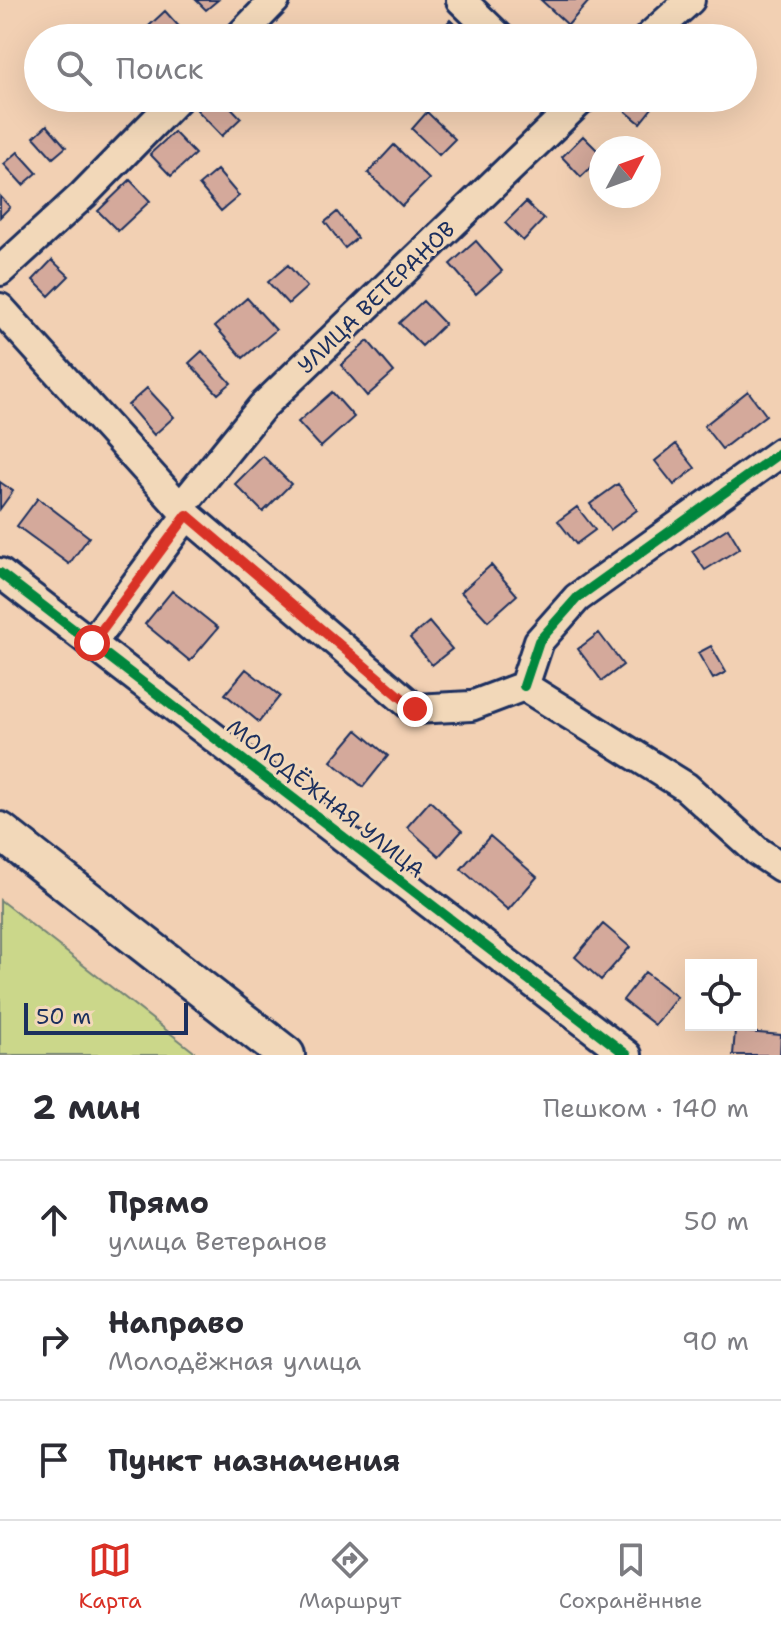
<!DOCTYPE html>
<html lang="ru">
<head>
<meta charset="utf-8">
<style>
	:root { --surface:#fff; --page:#f7f7f7; --text:#2b2b33; --muted:#7c7c81; --line:#e1e1e2; --accent:#d93025 }
	body { margin:0; font-family:"Shantell Sans",sans-serif; background:var(--page); color:var(--text) }
	.controls { position:absolute; right:24px; bottom:24px; display:grid; overflow:hidden; border-radius:0px; box-shadow:0 8px 32px #0002 }
	.controls button { width:72px; height:72px; display:grid; place-items:center; padding:0; border:0; border-bottom:2px solid var(--line); background:var(--surface); color:var(--text); font:40px sans-serif }
	.compass { position:absolute; left:589px; top:136px; width:72px; height:72px; border-radius:50%; background:var(--surface); box-shadow:0 8px 32px #0002; rotate:49deg }
	.scale { position:absolute; left:24px; bottom:20px; width:164px; box-sizing:border-box; padding-left:8px; border:4px solid #1b2f5e; border-top:0; font-size:22px; line-height:28px; white-space:nowrap; color:#1b2f5e; -webkit-text-stroke:6px #f2d8b9; paint-order:stroke }
	.stop { position:absolute; width:24px; height:24px; margin:-18px; border:6px solid #d93025; border-radius:50%; background:#fff }
	.stop.end { background:#d93025; border-color:#fff; box-shadow:0 2px 8px #0008 }
	.list { margin:0; padding:0; list-style:none }
	h2 { display:flex; justify-content:space-between; align-items:center; height:104px; margin:0; padding:0 32px; font-size:34px }
	h2 small { font-size:26px; font-weight:400; color:var(--muted) }
	.list li { display:grid; grid-template-columns:52px 1fr auto; gap:24px; align-items:center; box-sizing:border-box; height:120px; padding:0 32px; border-top:2px solid var(--line) }
	.list b { display:block; font-size:30px; white-space:nowrap }
	.list p { margin:0; font-size:26px; white-space:nowrap; color:var(--muted) }
	.list em { font-size:26px; font-style:normal; color:var(--muted) }
	.icon { flex:none; width:44px; height:44px; fill:none; stroke:currentColor; stroke-width:2; stroke-linecap:round; stroke-linejoin:round }
	.map { position:relative; flex:none; width:781px; height:1055px; overflow:hidden }
	.search { position:absolute; background:var(--surface); box-shadow:0 8px 32px #0002; left:24px; right:24px; top:24px; height:88px; display:flex; align-items:center; gap:20px; box-sizing:border-box; padding:0 28px; border-radius:44px; color:var(--muted); font-size:30px }
	.sheet { height:464px; background:var(--surface) }
	nav { display:flex; justify-content:space-around; align-items:center; box-sizing:border-box; height:112px; border-top:2px solid var(--line); background:var(--surface); font-size:22px; color:var(--muted) }
	nav a { display:grid; justify-items:center; gap:4px }
	nav .on { color:var(--accent) }
	.map>svg:first-child { display:block }
	.green { fill:#cbd78a; stroke:#738374; stroke-width:2 }
	.building { fill:#d4a99b; stroke:#1b2f5e; stroke-width:2 }
	.lines { fill:none; stroke-linecap:round; stroke-linejoin:round }
	.minor-casing { stroke:#1b2f5e; stroke-width:34 }
	.major-casing { stroke:#1b2f5e; stroke-width:42 }
	.minor { stroke:#f2d8b9; stroke-width:28 }
	.major { stroke:#f2d8b9; stroke-width:36 }
	.cycleway-casing { stroke:#f2d8b9; stroke-width:15 }
	.cycleway { stroke:#00873e; stroke-width:10 }
	.route { stroke:#d93025; stroke-width:10 }
	.labels { text-anchor:middle; stroke-width:6; stroke-linejoin:round; paint-order:stroke }
	.street-label { font-size:22px; fill:#1b2f5e; stroke:#f2d8b9 }
</style>
</head>
<body>
<div class="map">
<svg width="781" height="1055" viewBox="0 0 781 1055">
	<rect width="100%" height="100%" fill="#f2d0b3"/>
	<filter id="ink" filterUnits="userSpaceOnUse"><feTurbulence type="fractalNoise" baseFrequency=".0125" numOctaves="2"/><feDisplacementMap in="SourceGraphic" scale="16" xChannelSelector="R" yChannelSelector="G"/><feConvolveMatrix kernelMatrix="1 2 1 2 8 2 1 2 1" color-interpolation-filters="sRGB"/></filter>
	<g filter="url(#ink)">
		<path class="green" d="M0,900L198,1055H0Z"/>
		<path class="building" d="M196,0H218L206,10Z
			M541,0H590L568,25Z
			M165,11L183,31L175,38H136Z
			M450,20L469,38H442L438,34Z
			M708,27L722,38H700Z
			M89,98H112L99,110Z
			M208,98H222L241,118L222,136L197,110Z
			M624,98H660L640,123L618,105Z
			M427,112L455,139L439,155L412,129Z
			M47,125L66,147L53,158L34,137Z
			M174,132L195,154L171,176L150,154Z
			M583,136L601,154V158L581,177L562,157Z
			M394,145L429,179L402,206L368,173Z
			M18,152L37,173L23,185L4,164Z
			M217,170L239,196L221,211L199,185Z
			M130,180L150,201L118,231L98,211Z
			M0,196L10,207L0,217Z
			M526,202L544,219L523,241L505,223Z
			M337,212L357,238L345,248L325,222Z
			M476,241L502,271L476,294L450,264Z
			M52,260L69,276L49,296L33,280Z
			M288,265L307,287L288,304L268,282Z
			M247,298L276,330L243,358L215,326Z
			M423,301L445,324L422,346L399,323Z
			M368,341L394,372L367,396L341,365Z
			M202,351L231,383L218,394L189,363Z
			M147,388L174,417L154,435L128,405Z
			M748,391L766,415L722,449L704,426Z
			M332,392L354,417L321,447L298,422Z
			M676,444L695,468L674,485L655,461Z
			M263,456L291,484L263,512L235,484Z
			M0,482L13,491L0,509Z
			M618,484L637,510L610,530L590,504Z
			M38,498L89,537L69,564L17,526Z
			M577,507L595,530L576,544L558,521Z
			M728,528L740,548L705,570L692,551Z
			M491,565L517,595L488,621L461,592Z
			M172,591L218,628L190,661L145,624Z
			M429,622L452,649L432,665L410,638Z
			M599,633L623,665L602,681L578,649Z
			M711,646L726,672L713,679L698,653Z
			M246,669L280,696L259,722L225,694Z
			M357,730L388,756L363,787L331,761Z
			M430,801L462,831L439,856L407,827Z
			M490,836L537,877L508,910L461,869Z
			M603,924L630,947L601,980L575,957Z
			M645,972L677,997L655,1025L623,1000Z
			M735,1031L781,1035L780,1055H733Z"/>
		<g class="lines">
			<defs>
				<path id="minor" d="M461,0L500,38
					M238,38L275,0
					M648,38L690,0
					M0,271L83,195L178,98
					M0,308L187,515L415,709L471,706L524,686
					M181,507L262,407L583,98
					M0,573L627,1055
					M92,643L187,515
					M524,686L539,641L577,598L781,452
					M524,686L686,787L757,851L781,867"/>
				<path id="major" d="M0,831L286,1055"/>
			</defs>
			<use href="#minor" class="minor-casing"/>
			<use href="#major" class="major-casing"/>
			<use href="#minor" class="minor"/>
			<use href="#major" class="major"/>
			<defs>
				<path id="cycleway" d="M0,573L627,1055
					M524,686L539,641L577,598L781,452"/>
			</defs>
			<use href="#cycleway" class="cycleway-casing"/>
			<use href="#cycleway" class="cycleway"/>
		</g>
	</g>
	<g class="lines" filter="url(#ink)">
		<path class="route" d="M92,643L187,515L415,709"/>
	</g>
	<g class="labels">
		<g class="street-label">
			<text transform="translate(376 297) rotate(-44)" y="8">УЛИЦА ВЕТЕРАНОВ</text>
			<text transform="translate(326 798) rotate(38)" y="8">МОЛОДЁЖНАЯ УЛИЦА</text>
		</g>
	</g>
</svg>
<div class="controls">
<button><svg class="icon" aria-label="locate" viewBox="0 0 24 24"><circle cx="12" cy="12" r="6"/><path d="M12 2v4M12 18v4M2 12h4M18 12h4"/></svg></button>
</div>
<svg class="compass" viewBox="-18 -18 36 36"><path d="M0-13l5 13h-10z" fill="#e53935"/><path d="M0 13l5-13h-10z" fill="#7c7c81"/></svg>
<div class="scale">50 m</div>
<div class="stop" style="left:92px;top:643px"></div>
<div class="stop end" style="left:415px;top:709px"></div>
<div class="search"><svg class="icon" aria-label="search" viewBox="0 0 24 24"><circle cx="10" cy="10" r="6"/><path d="M15 15l6 6"/></svg>Поиск</div>
</div>
<section class="sheet">
<h2>2 мин<small>Пешком · 140 m</small></h2>
<ul class="list">
<li><svg class="icon" aria-label="ahead" viewBox="0 0 24 24"><path d="M12 20V5M6 11l6-6 6 6"/></svg><div><b>Прямо</b><p>улица Ветеранов</p></div><em>50 m</em></li>
<li><svg class="icon" aria-label="right" viewBox="0 0 24 24"><path d="M7 20v-9h11M14 6l5 5-5 5"/></svg><div><b>Направо</b><p>Молодёжная улица</p></div><em>90 m</em></li>
<li><svg class="icon" aria-label="arrive" viewBox="0 0 24 24"><path d="M6 21V4h12l-3 4 3 4H6"/></svg><div><b>Пункт назначения</b></div></li>
</ul>
</section>
<nav>
<a class="on"><svg class="icon" aria-label="map" viewBox="0 0 24 24"><path d="M3 6l6-2 6 2 6-2v14l-6 2-6-2-6 2zM9 4v14M15 6v14"/></svg>Карта</a>
<a><svg class="icon" aria-label="directions" viewBox="0 0 24 24"><path d="M12 3l9 9-9 9-9-9zM9 14v-3h6M13 9l2 2-2 2"/></svg>Маршрут</a>
<a><svg class="icon" aria-label="saved" viewBox="0 0 24 24"><path d="M7 4h10v16l-5-4-5 4z"/></svg>Сохранённые</a>
</nav>
</body>
</html>
